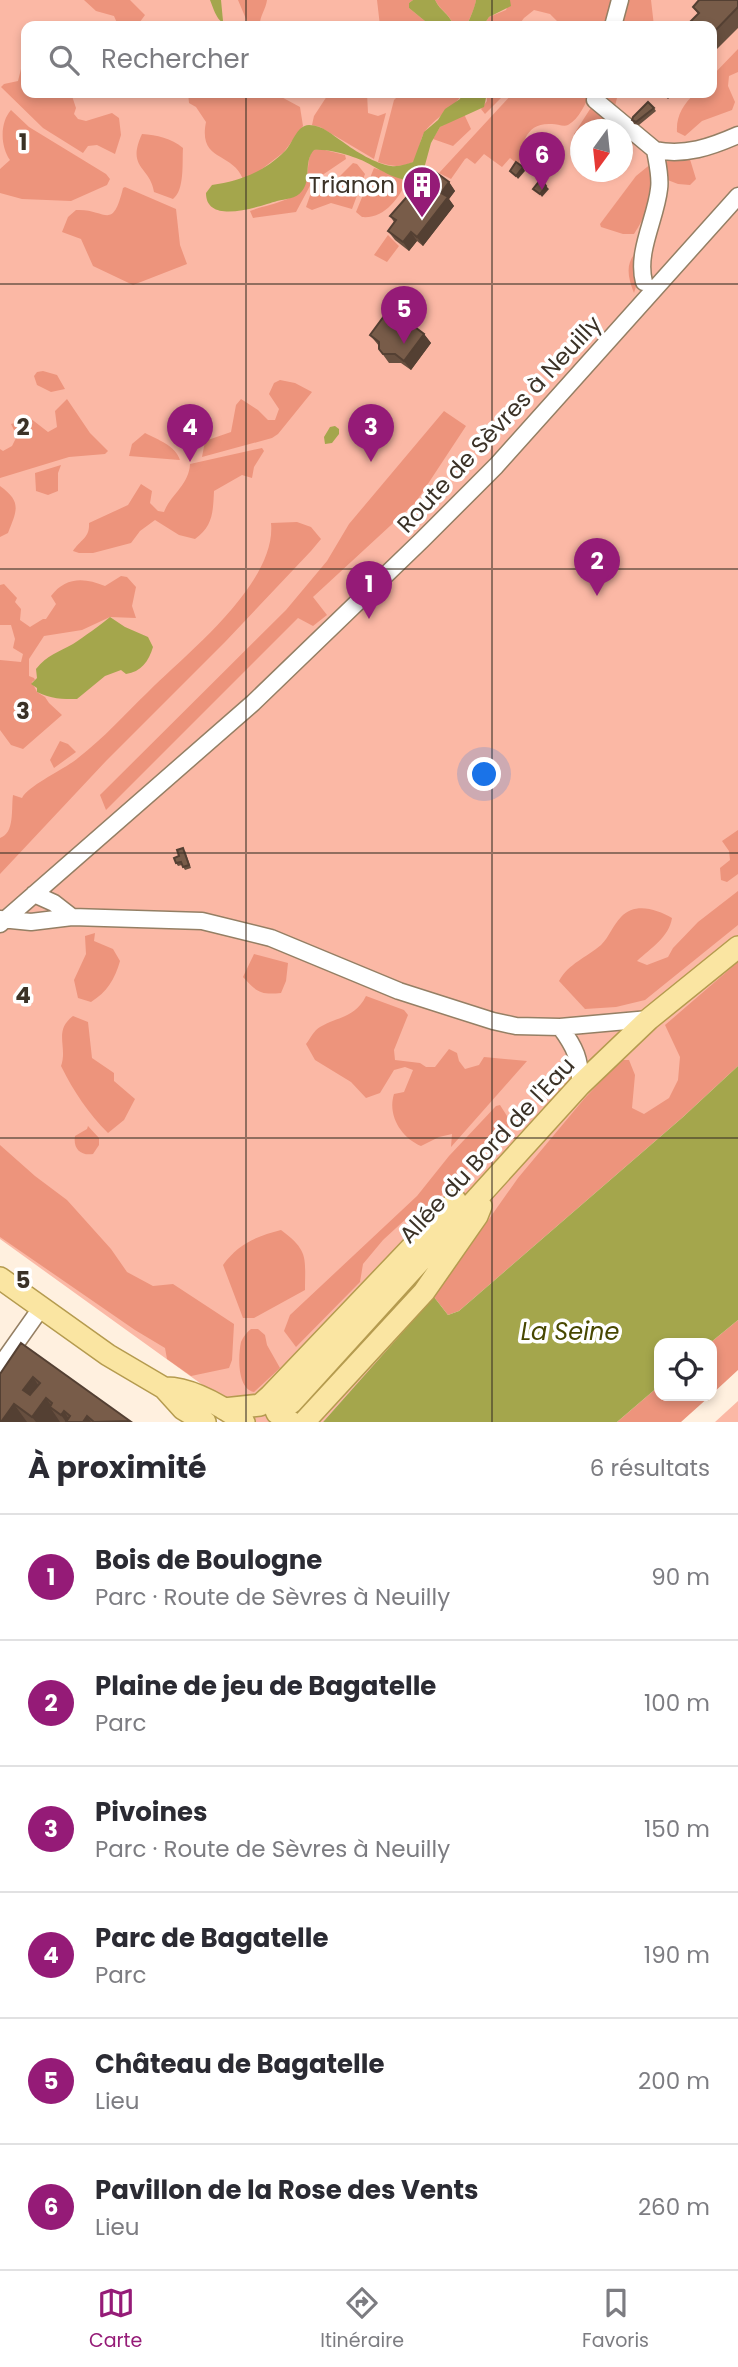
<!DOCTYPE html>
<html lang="fr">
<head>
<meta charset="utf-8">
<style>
	:root { --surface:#fff; --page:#f2f2f3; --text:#2b2b33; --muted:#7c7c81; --line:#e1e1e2; --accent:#951b77 }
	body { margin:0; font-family:Poppins,sans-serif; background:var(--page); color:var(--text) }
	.controls { position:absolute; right:21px; bottom:21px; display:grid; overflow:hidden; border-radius:14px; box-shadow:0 4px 10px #0003 }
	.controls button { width:63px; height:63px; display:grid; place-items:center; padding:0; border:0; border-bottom:2px solid var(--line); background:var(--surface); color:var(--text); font:35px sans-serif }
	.compass { position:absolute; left:570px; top:119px; width:63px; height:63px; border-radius:50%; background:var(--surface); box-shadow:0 4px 10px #0003; rotate:195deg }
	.you { position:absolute; left:485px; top:775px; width:24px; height:24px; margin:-18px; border:5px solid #fff; border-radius:50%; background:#1a73e8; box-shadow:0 0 0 10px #1a73e833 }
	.badge { display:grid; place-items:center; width:46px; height:46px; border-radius:50%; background:var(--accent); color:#fff; font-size:23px; font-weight:700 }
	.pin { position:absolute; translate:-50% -58px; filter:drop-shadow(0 2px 4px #0008) }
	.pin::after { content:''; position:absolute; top:37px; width:24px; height:21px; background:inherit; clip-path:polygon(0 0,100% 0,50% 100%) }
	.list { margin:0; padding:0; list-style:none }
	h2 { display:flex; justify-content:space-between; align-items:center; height:91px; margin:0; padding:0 28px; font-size:30px }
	h2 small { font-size:23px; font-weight:400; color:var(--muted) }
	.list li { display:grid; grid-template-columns:46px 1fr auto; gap:21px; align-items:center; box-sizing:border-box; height:126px; padding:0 28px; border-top:2px solid var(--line) }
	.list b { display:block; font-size:26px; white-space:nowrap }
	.list p { margin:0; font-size:23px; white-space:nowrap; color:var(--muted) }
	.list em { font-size:23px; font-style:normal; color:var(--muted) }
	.icon { flex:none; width:38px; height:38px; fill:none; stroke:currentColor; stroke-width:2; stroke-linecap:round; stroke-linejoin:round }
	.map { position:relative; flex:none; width:738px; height:1422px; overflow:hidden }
	.search { position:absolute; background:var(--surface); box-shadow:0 4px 10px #0003; left:21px; right:21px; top:21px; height:77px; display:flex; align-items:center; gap:18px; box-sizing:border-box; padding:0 24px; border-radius:14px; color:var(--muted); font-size:26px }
	.sheet { height:847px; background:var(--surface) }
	nav { display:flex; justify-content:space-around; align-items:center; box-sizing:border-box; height:98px; border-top:2px solid var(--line); background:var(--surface); font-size:19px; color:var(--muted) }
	nav a { display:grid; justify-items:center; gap:4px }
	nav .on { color:var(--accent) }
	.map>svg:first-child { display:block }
	.green { fill:#fbb8a5; fill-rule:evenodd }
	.forest { fill:#ed947c }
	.water { fill:#a4a64c }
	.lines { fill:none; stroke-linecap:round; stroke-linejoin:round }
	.minor-casing { stroke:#947f64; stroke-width:19 }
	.major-casing { stroke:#b59b4f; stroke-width:24 }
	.minor { stroke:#fff; stroke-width:16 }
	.major { stroke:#fae5a2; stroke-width:21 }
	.wall { fill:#674f3f }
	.shaded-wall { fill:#544033 }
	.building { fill:#785c49; stroke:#544033; stroke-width:2; fill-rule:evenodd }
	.grid { fill:none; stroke:#3b3227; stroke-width:2; stroke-opacity:0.55 }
	.labels { text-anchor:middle; stroke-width:7; stroke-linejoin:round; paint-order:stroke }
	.poi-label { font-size:23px; fill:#3b3227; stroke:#fff; text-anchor:end }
	.street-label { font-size:23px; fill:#3b3227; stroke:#fff }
	.water-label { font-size:24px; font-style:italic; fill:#474700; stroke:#fff }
	.grid-label { font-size:23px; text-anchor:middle; font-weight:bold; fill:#3b3227; stroke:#fff; stroke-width:7; stroke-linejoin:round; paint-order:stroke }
</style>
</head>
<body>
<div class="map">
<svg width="738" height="1422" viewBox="0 0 738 1422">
	<rect width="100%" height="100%" fill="#fff0df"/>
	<path class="green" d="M0,0H738V1066L434,1298L323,1422H254L0,1239ZM26,26H712V93H26ZM580,130H622V172H580Z
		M738,1401V1422H715Z"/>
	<path class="forest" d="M84,0H130L145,15L137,26H115L117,23L114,16L96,11Z
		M238,0H267C266,9 259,17 260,26H249Z
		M377,0H413L409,3V8L431,26H380Z
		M435,0H476C475,8 469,20 466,26H454C449,13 441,11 435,0Z
		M510,0H618L610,26H562L550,14L534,10L524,18L518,26H483L489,17L506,10Z
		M627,0H651L654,26H620Z
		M738,49V72L729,76L728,86L735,102L732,110L702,121L685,136L677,132C676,116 683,105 695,93H712V76Z
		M24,57H26V93H71L76,108L74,114L78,119L86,121L112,113L119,118L121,135L115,154L97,145L88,146L83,153L43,128L1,87L4,84L18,81Z
		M188,93H274L300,107L303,126L284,152L258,172L243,179C232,151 198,162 206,122L196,107L189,103Z
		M329,93H367L368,113L378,116L386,113L374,159L320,127L312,125L314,116Z
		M401,93H462C459,104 431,121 424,133C420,140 418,152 416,160C404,168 391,167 378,162L394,100Z
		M487,93H506L485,114L481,109L487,101Z
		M513,93H590C586,103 579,119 568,125C564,127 557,124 552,124C524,122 522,146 519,165L510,158L502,167L484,154L475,164L467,158L465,159L451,179L439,173Z
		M597,93L618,94L615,106L608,118L610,123L606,128L609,129L580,130V150L574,134L592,106Z
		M11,110L29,127L106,174L110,179L107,185L71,201L22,199L0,193V169L10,160C0,146 0,122 11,110Z
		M464,114L471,129L453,146L433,139L440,127Z
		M142,134C157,135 171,138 183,148C182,162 185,190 173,199L154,192C150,166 126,169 142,134Z
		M321,149L345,155L346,159L312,182L296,212L253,218L250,211C270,203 305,201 307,176C309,167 307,158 313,150Z
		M689,156L696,179L690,185L678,184L665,179L662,158Z
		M353,163L357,164L365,174L352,209L331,203L312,210L306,207L313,187L330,175L337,179Z
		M652,163C656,190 649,211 634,234H623L601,227L600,224L636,176Z
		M374,168L408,179C399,198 385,219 362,217L356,212Z
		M125,187L176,209L180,245L187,264L133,285L93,266L81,239L62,232L68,217L76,210C106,208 112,233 123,188Z
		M388,235L399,246L387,262L374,255Z
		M639,249L638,280L634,293C627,275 625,262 639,249Z
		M43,371L57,375L65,389L51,392L37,385L34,376L37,372Z
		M280,380L295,383L312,392L278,434L272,438L202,457L205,441L231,432L236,405L241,399L258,410L268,420H275L279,409L269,394L274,383Z
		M67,399L90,433L108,451L105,454L69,457L0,478V449L3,451L12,446L17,436L11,424L30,418L48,432L57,427L55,411Z
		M444,411L466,426L416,502L313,597L327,615L313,626L298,618L106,810L100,795L286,610L327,561L349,524Z
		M145,433C158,440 175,445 180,460L129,456L132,444Z
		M262,448L264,451L254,467L252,478L242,475L214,491C213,512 213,526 195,539L179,535L155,520L140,531L131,543L93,553H79L73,551C80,540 90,538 89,523L128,505L141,484L152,491L150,503L158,511L164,512C171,494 189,485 190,464Z
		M61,465L58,473V491L48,495L36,491L35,473Z
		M0,486C22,502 17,510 8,533L0,537Z
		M297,522L311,527L321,539L311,551L225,642L106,761L0,874V838C15,833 11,809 13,795L22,798C29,785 65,769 78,758C104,738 125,714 148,692C187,653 277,583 271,523Z
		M121,576L127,577L136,587L132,606L136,618L110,617L82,630L44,636L29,659V676L34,678L35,680L32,682L37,692L45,697L49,703L62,715L23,749L11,745L0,730V660L21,662L23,654L13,648L15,639L11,625H0V585L4,584L17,598L15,602L21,609L20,620L30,627L43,619H46L56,604L51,596C65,577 84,577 105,586Z
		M60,741L68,744L76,752L54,768L50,760Z
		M738,830V874L727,882L721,880L720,868L730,860L729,851L722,841Z
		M738,891V925L645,1000L616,1007L585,1009L559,981C569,963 586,958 601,945C609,937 613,925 621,917C635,902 656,909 672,918C669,937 651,948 637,961L647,965L668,957L673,948L698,922Z
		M95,933L94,941L113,949L120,961C115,979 107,992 91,1002L78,998L74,980L86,954L85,936Z
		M254,954L288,963L286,981L281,993C260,995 257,992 243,977Z
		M738,962V1066L683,1117L459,1311L448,1315L434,1297L518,1178L584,1099L621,1060H629L635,1075L632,1108L644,1114L669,1098L678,1080L680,1057L665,1025Z
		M366,996L404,1010L408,1015L394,1050L395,1060L420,1063L426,1067H435L449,1049L457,1053L459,1061L465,1069L479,1065L484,1057L527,1061L451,1147L452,1134L439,1137L421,1146C402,1138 387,1116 394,1094L404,1092L413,1070L405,1067L394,1070L380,1093L366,1098L351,1082L315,1060L306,1044C310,1039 314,1030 320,1027C339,1016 355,1018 366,996Z
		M73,1016L88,1022L92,1058L114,1073V1081L135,1099L124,1120L108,1133C88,1113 74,1092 61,1066C68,1047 53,1031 73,1016Z
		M500,1105L512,1124L428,1209L408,1217L383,1240L363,1264L360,1282L296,1347L284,1331L290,1315L417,1196L449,1156L496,1106Z
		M88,1126L99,1138V1145L93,1154C80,1156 73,1148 75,1136L87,1129Z
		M0,1145L35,1176L67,1200L111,1249L127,1272L153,1286L173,1284L234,1324L232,1360L229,1368L191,1376L167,1359L165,1348L135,1330L0,1237Z
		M281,1230C309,1251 305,1257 305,1290L254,1318H243L223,1265C238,1244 257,1236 281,1230Z
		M738,1320V1370L712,1394L710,1343Z
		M251,1329H258L265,1335L267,1345L280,1368L254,1392C237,1389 238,1356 241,1342C243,1337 247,1332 251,1329Z
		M659,1386V1396H710L681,1422H617Z"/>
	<path class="water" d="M210,0H221L223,21L236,26C218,26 216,15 210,0Z
		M413,0H435C441,12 448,12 454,26H431L409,8V3Z
		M476,0H510L511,6L489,17L483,26H466C469,21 475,7 476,0Z
		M462,93H487L484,107L440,127L431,143L422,176C401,190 373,162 353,157C342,153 325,149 314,150C303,162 312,179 302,191C296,199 285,199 277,201C260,206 206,226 206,193L212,185C240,181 264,172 285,151C293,143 296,126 309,125C323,125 332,135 343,142C355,151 376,164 391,166C399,167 406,164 413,162L424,132L438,120L445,109L460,99Z
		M335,426L339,429V434L332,443L325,444L324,437L330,427Z
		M110,617L125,627L148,637L153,647C149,661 141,672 126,674L121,670L105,676L77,699C62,699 51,699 37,692V688L31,684L37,678L36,669C47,655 59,652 73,644C85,636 99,626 110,617Z
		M738,1066V1320L710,1343H659V1386L617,1422H323L434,1297L448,1315L459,1311L683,1117Z"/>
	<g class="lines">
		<defs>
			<path id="minor" d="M613,26L620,0
				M596,93L595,100L655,150
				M644,282C636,252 656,218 659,189C661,177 657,162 655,150C685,156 711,147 738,135
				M34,894L54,903L72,917
				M0,919L31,922L72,917L202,921L271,938L399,991L493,1021L516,1026L560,1027L649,1019
				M0,924L253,703L422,540L496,466L738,196
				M560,1027C575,1047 581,1060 580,1085
				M0,1366L41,1308"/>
			<path id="major" d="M0,1278L108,1355L164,1388L183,1409L205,1422
				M164,1388C191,1387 223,1407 244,1422
				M270,1396L277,1413L291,1422
				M291,1403L580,1085L649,1019L738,947
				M224,1409L260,1405L270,1396L456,1201
				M304,1422L424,1292L477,1216L481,1206"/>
		</defs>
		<use href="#minor" class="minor-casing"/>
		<use href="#major" class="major-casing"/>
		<use href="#minor" class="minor"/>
		<use href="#major" class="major"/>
	</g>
	<path class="wall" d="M738,0V28L712,54V26L698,14L693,7Z
		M661,93H674L668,99Z
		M654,108L656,111L639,125L634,124L632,120Z
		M427,181L449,182L455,191L449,199L454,206L423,246L417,241L409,251L395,240L388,231L394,222L390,216L412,191Z
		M424,334L431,343L411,370L401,363H389L379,349V346L370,335Z
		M185,851L191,868L185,870L182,865L178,866L176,863L179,856Z
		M21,1343L131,1422H0Z"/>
	<path class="shaded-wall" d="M623,129L627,135L623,143L622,130Z
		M523,167L525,171L518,179L516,176Z
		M449,182L455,191L449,199L454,206L423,246L417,237L441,193Z
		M546,186L549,189L542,197L540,194Z
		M411,232L417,241L409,251L403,242Z
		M424,334L431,343L411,370L404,361Z
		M33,1377L48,1400L46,1398L55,1411L50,1407L60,1422H36L32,1417L23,1390Z
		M14,1404L27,1422H1Z
		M64,1411L71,1422H66L61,1415Z
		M87,1416L91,1422H83Z"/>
	<path class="building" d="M699,0H738V7L712,34V26H686L699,13L693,7Z
		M648,102L654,108L636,122L632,120L633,117Z
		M516,162L523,167L516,176L510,171Z
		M434,171L449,182L441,193L448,197L417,237L411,232L403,242L388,231L396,220L390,216L412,191L411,189L421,176L427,181Z
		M541,179L546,186L540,194L533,189Z
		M390,308L424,334L404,361L395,354H383L379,349V342L370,335Z
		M183,848L189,865L183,867L181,862L176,863L174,858L179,856L177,850Z
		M21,1343L130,1421L94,1422L87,1416L83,1422H66L70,1416L64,1411L61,1415L50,1407L52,1403L46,1398L32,1417L14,1404L1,1422H0V1374ZM33,1377L40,1383L30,1395L23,1390Z"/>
	<path class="grid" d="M246,0V26M492,0V26M246,93V1422M492,93V1422M0,284H738M0,569H738M0,853H738M0,1138H738"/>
	<defs>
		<symbol id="building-pin" viewBox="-11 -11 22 30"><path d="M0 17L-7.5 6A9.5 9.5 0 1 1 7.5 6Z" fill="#951b77" stroke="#fff"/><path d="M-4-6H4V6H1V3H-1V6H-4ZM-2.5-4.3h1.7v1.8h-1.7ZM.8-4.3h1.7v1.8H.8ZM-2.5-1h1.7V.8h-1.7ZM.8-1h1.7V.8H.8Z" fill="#fff"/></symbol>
	</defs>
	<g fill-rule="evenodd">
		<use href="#building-pin" x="400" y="163" width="44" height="60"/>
	</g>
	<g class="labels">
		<g class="poi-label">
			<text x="395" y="193">Trianon</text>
		</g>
		<g class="street-label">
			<text transform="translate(499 424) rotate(-47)" y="8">Route de Sèvres à Neuilly</text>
			<text transform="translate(487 1150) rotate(-47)" y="8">Allée du Bord de l'Eau</text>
		</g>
		<g class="water-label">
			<text x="570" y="1340">La Seine</text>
		</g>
	</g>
	<g class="grid-label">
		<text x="23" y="150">1</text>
		<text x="23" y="435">2</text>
		<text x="23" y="719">3</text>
		<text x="23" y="1003">4</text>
		<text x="23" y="1288">5</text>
	</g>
</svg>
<div class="controls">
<button><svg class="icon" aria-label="locate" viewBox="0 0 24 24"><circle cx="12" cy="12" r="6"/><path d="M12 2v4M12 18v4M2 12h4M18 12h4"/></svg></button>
</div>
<svg class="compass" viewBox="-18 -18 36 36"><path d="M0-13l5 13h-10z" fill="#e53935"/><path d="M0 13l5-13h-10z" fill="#7c7c81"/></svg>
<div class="you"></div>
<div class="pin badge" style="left:369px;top:619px">1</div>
<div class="pin badge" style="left:597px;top:596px">2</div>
<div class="pin badge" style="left:371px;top:462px">3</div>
<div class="pin badge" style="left:190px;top:462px">4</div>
<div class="pin badge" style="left:404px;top:344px">5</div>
<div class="pin badge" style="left:542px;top:190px">6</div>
<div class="search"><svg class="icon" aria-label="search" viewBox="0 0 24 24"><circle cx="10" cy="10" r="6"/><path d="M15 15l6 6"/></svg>Rechercher</div>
</div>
<section class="sheet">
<h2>À proximité<small>6 résultats</small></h2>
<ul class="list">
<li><span class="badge">1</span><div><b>Bois de Boulogne</b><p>Parc · Route de Sèvres à Neuilly</p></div><em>90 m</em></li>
<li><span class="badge">2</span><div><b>Plaine de jeu de Bagatelle</b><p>Parc</p></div><em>100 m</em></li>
<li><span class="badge">3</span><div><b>Pivoines</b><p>Parc · Route de Sèvres à Neuilly</p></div><em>150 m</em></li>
<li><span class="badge">4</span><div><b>Parc de Bagatelle</b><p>Parc</p></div><em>190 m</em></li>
<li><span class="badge">5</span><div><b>Château de Bagatelle</b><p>Lieu</p></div><em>200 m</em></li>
<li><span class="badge">6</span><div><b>Pavillon de la Rose des Vents</b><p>Lieu</p></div><em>260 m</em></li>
</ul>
</section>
<nav>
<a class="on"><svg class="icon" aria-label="map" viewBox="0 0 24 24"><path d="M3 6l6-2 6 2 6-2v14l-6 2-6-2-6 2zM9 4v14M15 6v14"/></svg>Carte</a>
<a><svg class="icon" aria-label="directions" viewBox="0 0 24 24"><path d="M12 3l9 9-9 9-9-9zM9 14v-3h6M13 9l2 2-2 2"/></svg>Itinéraire</a>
<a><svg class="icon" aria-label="saved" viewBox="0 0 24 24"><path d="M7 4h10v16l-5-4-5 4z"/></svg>Favoris</a>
</nav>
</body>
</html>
